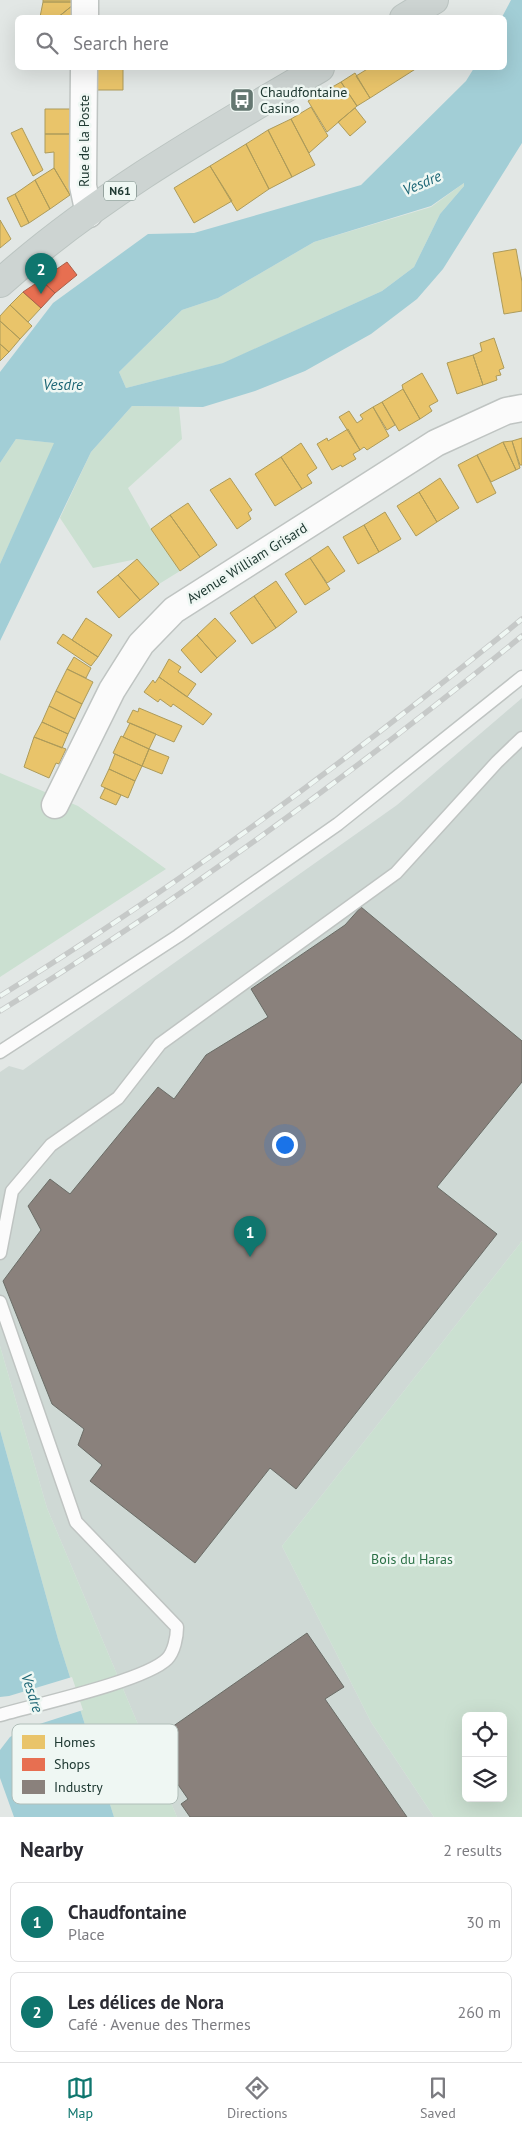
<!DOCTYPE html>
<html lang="en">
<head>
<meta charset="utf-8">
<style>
	:root { --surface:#fff; --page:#f7f7f7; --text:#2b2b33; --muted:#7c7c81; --line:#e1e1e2; --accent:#0f766e }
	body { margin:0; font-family:"PT Sans",sans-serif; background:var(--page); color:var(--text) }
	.controls { position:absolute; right:15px; bottom:15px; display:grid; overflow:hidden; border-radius:8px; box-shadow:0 5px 20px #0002 }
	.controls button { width:45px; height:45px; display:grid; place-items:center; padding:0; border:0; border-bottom:1px solid var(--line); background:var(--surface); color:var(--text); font:25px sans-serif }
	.you { position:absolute; left:284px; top:1144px; width:18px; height:18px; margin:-12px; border:4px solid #fff; border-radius:50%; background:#1a73e8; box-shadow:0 0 0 8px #1a73e833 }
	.badge { display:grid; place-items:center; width:32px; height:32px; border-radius:50%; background:var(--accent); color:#fff; font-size:16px; font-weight:700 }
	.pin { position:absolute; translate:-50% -41px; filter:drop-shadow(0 1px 2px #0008) }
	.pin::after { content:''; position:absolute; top:26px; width:18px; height:15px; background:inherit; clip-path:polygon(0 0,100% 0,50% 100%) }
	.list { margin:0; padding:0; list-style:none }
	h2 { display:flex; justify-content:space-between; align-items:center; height:65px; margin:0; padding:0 20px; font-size:21px }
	h2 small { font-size:16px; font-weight:400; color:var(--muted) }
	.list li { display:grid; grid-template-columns:32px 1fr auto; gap:15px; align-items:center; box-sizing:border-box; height:80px; margin:0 10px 10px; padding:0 10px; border:1px solid var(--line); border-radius:8px }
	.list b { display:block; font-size:19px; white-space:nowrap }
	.list p { margin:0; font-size:16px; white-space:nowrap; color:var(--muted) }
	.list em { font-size:16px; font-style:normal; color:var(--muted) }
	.icon { flex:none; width:28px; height:28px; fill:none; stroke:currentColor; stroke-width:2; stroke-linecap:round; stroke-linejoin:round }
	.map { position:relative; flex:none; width:522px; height:1817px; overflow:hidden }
	.search { position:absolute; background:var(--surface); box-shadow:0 5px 20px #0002; left:15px; right:15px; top:15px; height:55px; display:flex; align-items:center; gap:12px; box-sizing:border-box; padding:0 18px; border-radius:8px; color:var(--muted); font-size:19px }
	.sheet { height:245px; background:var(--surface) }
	nav { display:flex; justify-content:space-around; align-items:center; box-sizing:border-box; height:70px; border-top:1px solid var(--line); background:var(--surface); font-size:14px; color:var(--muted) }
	nav a { display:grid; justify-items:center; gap:2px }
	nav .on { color:var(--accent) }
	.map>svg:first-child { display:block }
	.built { fill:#cfd9d5 }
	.green { fill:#cbe0d1; fill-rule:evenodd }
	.water { fill:#a2ced6; fill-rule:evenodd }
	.pier { fill:#e2e7e5 }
	.homes { fill:#e9c46a; stroke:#ad9b5a }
	.shops { fill:#e76f51; stroke:#ab5f48 }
	.industry { fill:#8a817c; stroke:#6a6c66 }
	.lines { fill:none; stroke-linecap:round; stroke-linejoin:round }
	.service-casing { stroke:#bfc4c2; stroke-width:15 }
	.minor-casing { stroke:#bfc4c2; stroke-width:29 }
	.primary-casing { stroke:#bbc4c1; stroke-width:30 }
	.service { stroke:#fbfbfb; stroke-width:12 }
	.minor { stroke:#fbfbfb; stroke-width:26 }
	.primary { stroke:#cdd4d2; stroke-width:28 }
	.rail-casing { stroke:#c6c9c8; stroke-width:5.5 }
	.rail { stroke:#eff7f3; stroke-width:4; stroke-dasharray:11; stroke-linecap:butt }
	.labels { text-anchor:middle; stroke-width:5; stroke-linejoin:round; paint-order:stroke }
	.shield { fill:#eff7f3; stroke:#5e736d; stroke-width:1 }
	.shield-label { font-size:12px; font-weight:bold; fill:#203a33 }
	.poi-label { font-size:14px; fill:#203a33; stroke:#eff7f3; text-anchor:start }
	.street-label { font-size:14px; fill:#203a33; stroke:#eff7f3 }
	.park-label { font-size:14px; fill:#2b7046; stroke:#eff7f3 }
	.water-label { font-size:15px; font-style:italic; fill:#1c6675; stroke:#eff7f3 }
	.key { fill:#eff7f3; stroke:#b1beb9; stroke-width:1 }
	.key-label { font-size:14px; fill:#203a33 }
</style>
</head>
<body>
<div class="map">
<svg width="522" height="1817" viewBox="0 0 522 1817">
	<rect width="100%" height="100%" fill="#e2e7e5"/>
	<path class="built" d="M522,698V1241L282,1546L371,1722L434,1817H177L47,1508L0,1346V1072L9,1066L23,1070L397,805Z"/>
	<path class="green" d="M464,183V186L440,214L414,267L382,291L224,363L126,388L119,372L182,310L218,298L314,242L431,207Z
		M132,406L179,407L182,439L128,488L151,529L180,571L159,584L137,559L93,568L60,518L91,452Z
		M16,439L55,443L0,564V463Z
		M0,773L78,806L166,869L0,977Z
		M522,1241V1817H434L371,1722L282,1546ZM466,1716H503V1798H466Z
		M0,1346L47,1508L177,1817H114L58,1639L0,1430Z"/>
	<path class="water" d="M511,0H522V143L443,269L417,299L371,334L305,371L255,391L203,407L132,406L91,452L0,641V564L54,443L16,439L0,463V372L53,303L148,234L194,233L361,185L466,81L474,68H504V18L502,17ZM464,183V186L440,214L414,267L382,291L223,363L126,388L119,372L182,310L218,298L314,242L431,206Z
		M0,1430L58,1639L114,1817H14L0,1778Z"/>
	<path class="pier" d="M72,1677L83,1710L24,1729L10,1737L0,1750V1697L9,1696Z"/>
	<path class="homes" d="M43,0H73V2H43Z
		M43,2H73V5L57,18L40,17Z
		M73,5V18H57Z
		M369,68H417L370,98L356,76Z
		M93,69H123V90H93Z
		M355,73L370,98L357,106L341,82Z
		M341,82L357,106L327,132L308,101Z
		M311,107L328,136L309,153L291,119Z
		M355,108L366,122L350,136L338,122Z
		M45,109H74V134H45Z
		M291,119L315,165L292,177L268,130Z
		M22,128L43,170L33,176L11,133Z
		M268,130L292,177L269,189L246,144Z
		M45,134H74L75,188L70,195L54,168V152L45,153Z
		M246,144L269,189L237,211L210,166Z
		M210,166L232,201L194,223L174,188Z
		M54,168L70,195L50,209L35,180Z
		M35,180L50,209L29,223L15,194Z
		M15,194L29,223L21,227L7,198Z
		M0,220L11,239L0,248Z
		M516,249L522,282V311L504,314L493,253Z
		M23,292L41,308L28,322L10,305Z
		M10,305L32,326L20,339L0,321V316Z
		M0,321L20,339L9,352L0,344Z
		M494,338L504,368L499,370L501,375L496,376L497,380L483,385L473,355L482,351L480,343Z
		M0,344L9,352L0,361Z
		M473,355L483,385L457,394L447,363Z
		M422,373L438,401L429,406L432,411L420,419L403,389L402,385Z
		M403,389L420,419L399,431L382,402Z
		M382,402L395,425L387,430L373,407Z
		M373,407L389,436L367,450L364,447L360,450L339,417L349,411L357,423L363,419L360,415Z
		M348,429L360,450L353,454L356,459L342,467L341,465L332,470L317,444L327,438L328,441Z
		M522,438V465H520L512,441Z
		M512,441L520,468L516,470L503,442Z
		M503,442L516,470L491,482L477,455Z
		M301,443L317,468L307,475L312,483L302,489L281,457Z
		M477,455L496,493L477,503L458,465Z
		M281,457L302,489L275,506L255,474Z
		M230,478L252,510L248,513L251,519L237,529L210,490Z
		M440,478L459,508L437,522L419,492Z
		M419,492L437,522L416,536L397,506Z
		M188,503L217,545L200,557L170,515Z
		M385,512L401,539L379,552L364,525Z
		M170,515L200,557L180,571L151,529Z
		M364,525L379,552L358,564L343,537Z
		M328,546L345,571L327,583L310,558Z
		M310,558L330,589L305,605L285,574Z
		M137,559L159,584L140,600L118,575Z
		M118,575L140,600L119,618L97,592Z
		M276,581L297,612L276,628L254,596Z
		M254,596L276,628L252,644L230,613Z
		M86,618L112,635L98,657L72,640Z
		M215,618L236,641L217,658L197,635Z
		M63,634L98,657L91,666L57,643Z
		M197,635L217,658L201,673L181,650Z
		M74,657L91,668L86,678L67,669Z
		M169,659L181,667L178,672L196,684L187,697L159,677Z
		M67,669L93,682L82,704L56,691Z
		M159,677L212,714L203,725L173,704L171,707L160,699L158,702L144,692L153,680L155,683Z
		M56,691L82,704L75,719L49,706Z
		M49,706L75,719L68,734L42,722Z
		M139,708L182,726L174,742L127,722L133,710L138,712Z
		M42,722L68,734L62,748L34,737Z
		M130,723L156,734L149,749L123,737Z
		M121,736L149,749L142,766L113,753Z
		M34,737L66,749L59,764L56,763L49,778L24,767Z
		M149,749L169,757L162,774L142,766Z
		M115,754L142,766L135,781L109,769Z
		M109,769L135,781L128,798L101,786Z
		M105,788L121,795L116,805L100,798Z"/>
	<path class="shops" d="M67,262L77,275L55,293L41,280Z
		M41,280L55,293L41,308L23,292Z"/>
	<path class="industry" d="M361,907L522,1041V1082L437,1187L497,1234L296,1489L270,1468L195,1563L90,1481L102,1465L78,1445L84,1429L52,1404L3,1281L41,1230L28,1206L50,1179L70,1194L158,1087L174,1099L206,1055L268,1017L251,989L345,925Z
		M307,1633L344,1687L325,1699L407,1817H190L181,1804L188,1799L149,1743Z"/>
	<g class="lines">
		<defs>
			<path id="service" d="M0,1052L178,936L338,824L522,677
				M0,1253L12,1191L51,1145L118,1098L160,1044L396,873L497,762L522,738
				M0,1302L76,1522L177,1627C177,1637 174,1652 167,1659C145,1681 34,1705 0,1715"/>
			<path id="minor" d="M85,18V0
				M84,68L83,186L89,214
				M55,805L112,690L141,644L174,610L436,443L506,411L522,408"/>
			<path id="primary" d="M404,18L434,0
				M0,283C96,197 209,133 320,68"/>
		</defs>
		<use href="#service" class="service-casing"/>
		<use href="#minor" class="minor-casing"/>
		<use href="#primary" class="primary-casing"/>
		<use href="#service" class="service"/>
		<use href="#minor" class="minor"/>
		<use href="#primary" class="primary"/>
		<defs>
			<path id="rail" d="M0,996C183,883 355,755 522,619
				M0,1011C183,898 356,771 522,636"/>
		</defs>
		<use href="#rail" class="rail-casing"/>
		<use href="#rail" class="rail"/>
	</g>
	<defs>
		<symbol id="bus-square" viewBox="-11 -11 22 22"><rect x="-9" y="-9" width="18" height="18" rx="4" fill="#647771" stroke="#eff7f3"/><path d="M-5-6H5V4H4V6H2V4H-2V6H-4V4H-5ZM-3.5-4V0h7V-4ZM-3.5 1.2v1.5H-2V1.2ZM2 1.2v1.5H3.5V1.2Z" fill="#fff"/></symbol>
	</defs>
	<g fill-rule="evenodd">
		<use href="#bus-square" x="228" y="86" width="28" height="28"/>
	</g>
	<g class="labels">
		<rect class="shield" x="104" y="181.5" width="32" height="19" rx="4"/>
		<g class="shield-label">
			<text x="120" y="195">N61</text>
		</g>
		<g class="poi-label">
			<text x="260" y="97">Chaudfontaine<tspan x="260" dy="16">Casino</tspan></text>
		</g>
		<g class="street-label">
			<text transform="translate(84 141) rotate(-90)" y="5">Rue de la Poste</text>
			<text transform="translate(247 563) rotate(-32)" y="5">Avenue William Grisard</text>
		</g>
		<g class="park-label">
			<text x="412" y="1564">Bois du Haras</text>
		</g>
		<g class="water-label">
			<text transform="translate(422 183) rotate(-23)" y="5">Vesdre</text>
			<text x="63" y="390">Vesdre</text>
			<text transform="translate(32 1693) rotate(72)" y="5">Vesdre</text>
		</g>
	</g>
	<rect x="12" y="1724" width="166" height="80" rx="8" class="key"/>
	<rect x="22" y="1735" width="23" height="14" fill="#e9c46a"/>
	<rect x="22" y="1758" width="23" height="13" fill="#e76f51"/>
	<rect x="22" y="1780" width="23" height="14" fill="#8a817c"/>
	<g class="key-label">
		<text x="54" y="1747">Homes</text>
		<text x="54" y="1769">Shops</text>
		<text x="54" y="1792">Industry</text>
	</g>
</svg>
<div class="controls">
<button><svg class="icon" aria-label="locate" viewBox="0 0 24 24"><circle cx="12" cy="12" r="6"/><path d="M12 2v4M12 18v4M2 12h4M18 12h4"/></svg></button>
<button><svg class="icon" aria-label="layers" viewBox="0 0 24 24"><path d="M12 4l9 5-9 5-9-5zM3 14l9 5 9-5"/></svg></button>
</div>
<div class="you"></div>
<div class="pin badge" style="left:250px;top:1257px">1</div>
<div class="pin badge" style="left:41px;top:294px">2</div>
<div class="search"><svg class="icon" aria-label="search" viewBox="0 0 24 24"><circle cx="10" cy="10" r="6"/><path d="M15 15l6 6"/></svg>Search here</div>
</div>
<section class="sheet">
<h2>Nearby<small>2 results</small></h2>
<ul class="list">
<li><span class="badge">1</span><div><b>Chaudfontaine</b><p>Place</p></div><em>30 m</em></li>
<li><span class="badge">2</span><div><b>Les délices de Nora</b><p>Café · Avenue des Thermes</p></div><em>260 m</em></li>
</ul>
</section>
<nav>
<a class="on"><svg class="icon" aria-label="map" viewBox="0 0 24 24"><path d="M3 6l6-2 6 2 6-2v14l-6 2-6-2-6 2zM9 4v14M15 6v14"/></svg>Map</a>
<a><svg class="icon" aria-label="directions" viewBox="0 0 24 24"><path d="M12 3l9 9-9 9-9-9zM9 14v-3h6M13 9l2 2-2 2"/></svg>Directions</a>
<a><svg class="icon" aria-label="saved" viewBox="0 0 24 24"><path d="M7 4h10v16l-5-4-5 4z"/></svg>Saved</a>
</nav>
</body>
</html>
